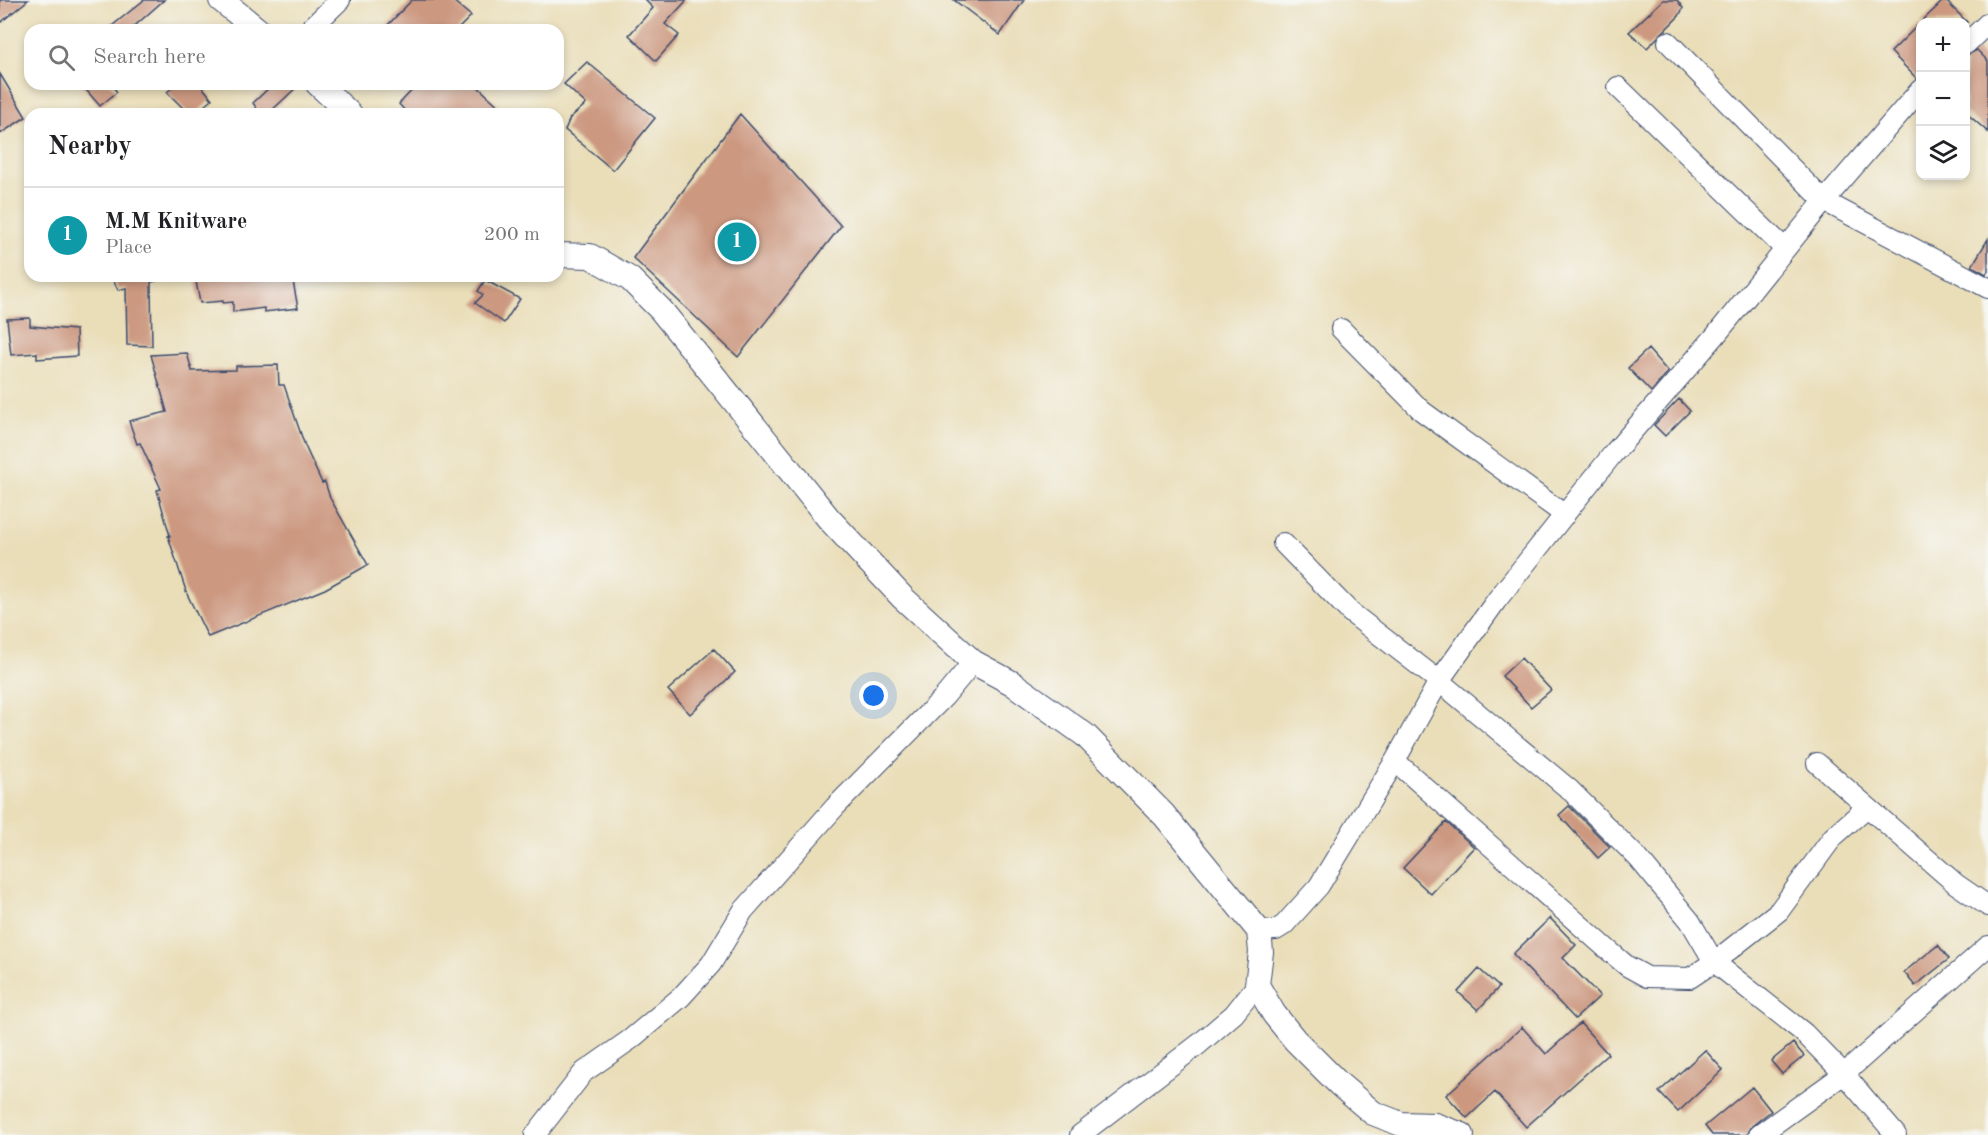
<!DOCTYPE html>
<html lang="en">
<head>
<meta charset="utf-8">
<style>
	:root { --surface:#fff; --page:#f2f2f2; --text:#202124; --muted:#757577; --line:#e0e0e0; --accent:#0b8043 }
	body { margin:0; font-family:"Old Standard TT",serif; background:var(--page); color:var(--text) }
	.controls { position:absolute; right:18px; top:18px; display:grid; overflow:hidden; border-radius:12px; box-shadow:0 3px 9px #0003 }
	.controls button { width:54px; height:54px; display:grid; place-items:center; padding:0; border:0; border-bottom:2px solid var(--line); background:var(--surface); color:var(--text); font:30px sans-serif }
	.you { position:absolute; left:874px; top:696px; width:21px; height:21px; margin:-15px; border:4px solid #fff; border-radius:50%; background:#1a73e8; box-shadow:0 0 0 9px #1a73e833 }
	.badge { display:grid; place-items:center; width:39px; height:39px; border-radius:50%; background:var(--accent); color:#fff; font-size:20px; font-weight:700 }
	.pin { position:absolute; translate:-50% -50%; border:3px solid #fff; box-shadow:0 2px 6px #0006 }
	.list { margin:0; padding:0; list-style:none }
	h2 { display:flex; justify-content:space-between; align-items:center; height:78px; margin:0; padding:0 24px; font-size:26px }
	h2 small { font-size:20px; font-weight:400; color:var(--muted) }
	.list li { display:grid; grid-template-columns:39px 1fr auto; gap:18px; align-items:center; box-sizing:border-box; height:96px; padding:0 24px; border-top:2px solid var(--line) }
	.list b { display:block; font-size:22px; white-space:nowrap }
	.list p { margin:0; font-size:20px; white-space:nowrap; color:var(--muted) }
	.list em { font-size:20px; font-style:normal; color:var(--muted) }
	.icon { flex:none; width:33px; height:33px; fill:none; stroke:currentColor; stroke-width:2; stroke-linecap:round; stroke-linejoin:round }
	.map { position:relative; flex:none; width:1988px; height:1135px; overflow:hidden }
	.search { position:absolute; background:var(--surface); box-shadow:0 3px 9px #0003; left:24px; top:24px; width:540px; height:66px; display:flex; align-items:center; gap:15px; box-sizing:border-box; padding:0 21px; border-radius:18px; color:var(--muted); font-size:22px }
	.panel { position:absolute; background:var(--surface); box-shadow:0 3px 9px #0003; left:24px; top:108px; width:540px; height:174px; border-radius:18px }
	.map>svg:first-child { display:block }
	.building { fill:#cc9880 }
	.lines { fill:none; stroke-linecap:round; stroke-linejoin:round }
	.minor-casing { stroke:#3a496c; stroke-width:22 }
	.tertiary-casing { stroke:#3a496c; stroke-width:26 }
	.minor { stroke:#fff; stroke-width:20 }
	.tertiary { stroke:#fff; stroke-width:24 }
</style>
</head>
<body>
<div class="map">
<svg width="1988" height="1135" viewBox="0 0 1988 1135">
	<rect width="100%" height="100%" fill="#f6f6f2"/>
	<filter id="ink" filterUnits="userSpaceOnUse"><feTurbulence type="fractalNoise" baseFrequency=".0167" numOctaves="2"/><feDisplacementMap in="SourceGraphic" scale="12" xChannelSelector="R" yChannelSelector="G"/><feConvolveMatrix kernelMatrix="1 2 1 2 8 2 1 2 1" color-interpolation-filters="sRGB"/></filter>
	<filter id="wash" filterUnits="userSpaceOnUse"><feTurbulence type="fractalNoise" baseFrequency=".008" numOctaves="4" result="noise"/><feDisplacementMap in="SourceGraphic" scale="24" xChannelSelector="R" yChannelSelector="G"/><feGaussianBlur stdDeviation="1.35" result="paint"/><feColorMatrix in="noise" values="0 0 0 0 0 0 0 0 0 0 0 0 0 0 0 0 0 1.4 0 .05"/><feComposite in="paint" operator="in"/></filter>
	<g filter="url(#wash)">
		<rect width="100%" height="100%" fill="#eadeb9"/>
		<g id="blocks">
			<path class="building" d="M0,0H28L0,23Z
				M144,0H164L130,30H107Z
				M412,0H452L471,16L457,30H383Z
				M645,0H687L665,24L679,35L656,61L629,35L653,8Z
				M954,0H1024L1000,35Z
				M1663,0H1677L1683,8L1679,16L1647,48L1629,32Z
				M1942,2H1947L1967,22H1921Z
				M1920,23V78L1917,79L1891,52Z
				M1977,50L1988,61V132L1965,112V56Z
				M587,62L655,118L613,170L565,130L570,118L586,104L564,84Z
				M0,74L26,117L0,134Z
				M81,84H111L117,92L100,106Z
				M177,84H200L212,99L195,114H189L167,92Z
				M273,84H300L268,114H261L253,103Z
				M418,84H475L507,114H408L399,104Z
				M740,114L841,226L738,357L633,258Z
				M1988,239V271L1986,274L1972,266Z
				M111,276H156L157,281L151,282V286L152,346L127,345L126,288L118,290Z
				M195,276H292L298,308L264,312V308L233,312V302L223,303V301L200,303Z
				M485,280L520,299L504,323L475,303L483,295L478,291Z
				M30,318V326L76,330L77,356L37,359V353L11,355L7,319Z
				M1648,349L1668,372L1651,392L1628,368Z
				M187,353L192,371L236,370V366L278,365L279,385H284L305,446L322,483L325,482L330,498L368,565L325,589L208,637L187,594L168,536H170L157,490L161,489L140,443L137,444L129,421L167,412L151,355Z
				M1679,399L1690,411L1665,436L1654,425Z
				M714,649L735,672L690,714L668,690Z
				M1521,658L1551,690L1531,707L1502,676Z
				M1569,806L1610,847L1598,858L1559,815Z
				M1446,822L1474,847L1431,894L1403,868Z
				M1550,918L1576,945L1563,958L1600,996L1575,1019L1513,954Z
				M1938,945L1949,959L1915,986L1904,972Z
				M1479,969L1499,987L1478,1010L1458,992Z
				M1580,1023L1608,1054L1526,1127L1495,1092L1467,1118L1446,1095L1522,1027L1546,1054Z
				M1793,1043L1804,1056L1782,1074L1771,1061Z
				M1705,1050L1723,1070L1678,1112L1659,1092Z
				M1752,1087L1771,1111L1752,1126L1747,1135H1712L1705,1126Z"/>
		</g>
	</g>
	<g filter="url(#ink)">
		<use href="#blocks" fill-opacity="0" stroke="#3a496c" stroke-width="1.5"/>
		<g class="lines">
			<defs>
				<path id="minor" d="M309,30L340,0
					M1668,42L1824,201L1988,288
					M1966,44L1988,23
					M1618,87L1785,249
					M1341,329L1422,411L1565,515
					M1283,543L1350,612L1439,681L1570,790L1638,858L1690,921L1714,962L1804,1033L1844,1074L1896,1135
					M1395,761L1607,949L1627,966L1647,977L1690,978L1714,962L1779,911L1833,837L1867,807
					M1817,763L1956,884L1988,906
					M1259,931L1276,930L1284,925L1319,886L1395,761L1439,681L1496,601L1612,455L1716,335L1824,201L1920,90
					M535,1135L584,1072L631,1039L681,997L711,964L743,911L835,807L944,697L973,662
					M1080,1135L1199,1044L1234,1014L1257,985
					M1759,1135L1844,1074L1988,946"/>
				<path id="tertiary" d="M221,0L258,30
					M318,84L350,114
					M558,255L590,256L630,279L661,310L829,519L903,598L973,662L1012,683L1085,735L1164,815L1259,931L1261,952L1257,985L1274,1014L1295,1040L1340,1085L1373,1113L1401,1124L1435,1125L1462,1135"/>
			</defs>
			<use href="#minor" class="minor-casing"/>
			<use href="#tertiary" class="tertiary-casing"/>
			<use href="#minor" class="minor"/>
			<use href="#tertiary" class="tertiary"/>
		</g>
	</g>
</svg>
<div class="controls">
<button>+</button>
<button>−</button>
<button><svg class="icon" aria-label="layers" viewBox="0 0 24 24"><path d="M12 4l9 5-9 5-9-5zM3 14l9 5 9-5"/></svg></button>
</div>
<div class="you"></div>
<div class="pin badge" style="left:737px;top:242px;background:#0f9aa8">1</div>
<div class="search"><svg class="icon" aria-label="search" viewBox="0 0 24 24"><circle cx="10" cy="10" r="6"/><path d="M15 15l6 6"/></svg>Search here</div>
<section class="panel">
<h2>Nearby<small></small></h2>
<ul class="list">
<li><span class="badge" style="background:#0f9aa8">1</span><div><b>M.M Knitware</b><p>Place</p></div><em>200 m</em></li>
</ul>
</section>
</div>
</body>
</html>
